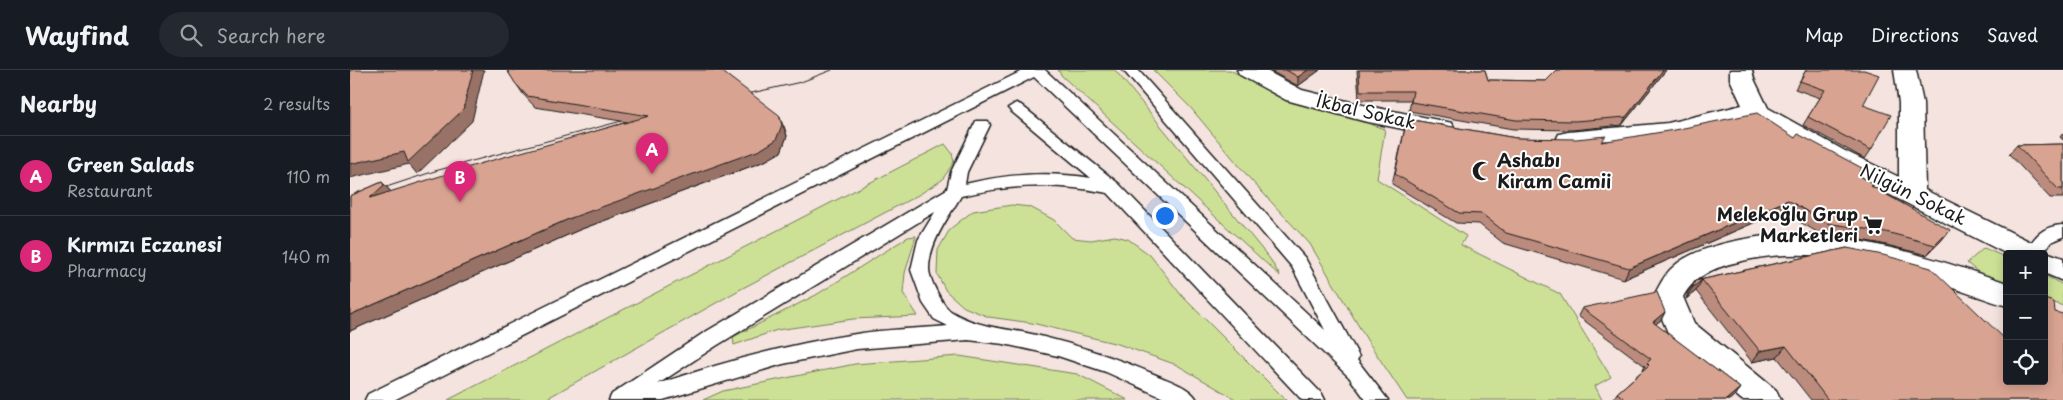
<!DOCTYPE html>
<html lang="en">
<head>
<meta charset="utf-8">
<style>
	:root { --surface:#171b24; --page:#242831; --text:#f1f3f6; --muted:#9ea1a6; --line:#363941; --accent:#db2777 }
	body { margin:0; font-family:"Playpen Sans",sans-serif; background:var(--page); color:var(--text) }
	.controls { position:absolute; right:15px; bottom:15px; display:grid; overflow:hidden; border-radius:5px; box-shadow:0 2px 12px #0003 }
	.controls button { width:45px; height:45px; display:grid; place-items:center; padding:0; border:0; border-bottom:1px solid var(--line); background:var(--surface); color:var(--text); font:25px sans-serif }
	.you { position:absolute; left:814px; top:145px; width:18px; height:18px; margin:-12px; border:4px solid #fff; border-radius:50%; background:#1a73e8; box-shadow:0 0 0 8px #1a73e833 }
	.badge { display:grid; place-items:center; width:32px; height:32px; border-radius:50%; background:var(--accent); color:#fff; font-size:16px; font-weight:700 }
	.pin { position:absolute; translate:-50% -41px; filter:drop-shadow(0 1px 2px #0008) }
	.pin::after { content:''; position:absolute; top:26px; width:18px; height:15px; background:inherit; clip-path:polygon(0 0,100% 0,50% 100%) }
	.list { margin:0; padding:0; list-style:none }
	h2 { display:flex; justify-content:space-between; align-items:center; height:65px; margin:0; padding:0 20px; font-size:21px }
	h2 small { font-size:16px; font-weight:400; color:var(--muted) }
	.list li { display:grid; grid-template-columns:32px 1fr auto; gap:15px; align-items:center; box-sizing:border-box; height:80px; padding:0 20px; border-top:1px solid var(--line) }
	.list b { display:block; font-size:19px; white-space:nowrap }
	.list p { margin:0; font-size:16px; white-space:nowrap; color:var(--muted) }
	.list em { font-size:16px; font-style:normal; color:var(--muted) }
	.icon { flex:none; width:28px; height:28px; fill:none; stroke:currentColor; stroke-width:2; stroke-linecap:round; stroke-linejoin:round }
	.map { position:relative; flex:none; width:1713px; height:330px; overflow:hidden }
	header { display:flex; align-items:center; gap:30px; box-sizing:border-box; height:70px; padding:0 25px; background:var(--surface); border-bottom:1px solid var(--line) }
	header strong { font-size:24px }
	nav { display:flex; gap:28px; margin-inline-start:auto; font-size:18px }
	.search { width:350px; height:45px; background:var(--page); display:flex; align-items:center; gap:12px; box-sizing:border-box; padding:0 18px; border-radius:28px; color:var(--muted); font-size:19px }
	main { display:flex }
	aside { flex:1; background:var(--surface) }
	.map>svg:first-child { display:block }
	.green { fill:#cde196; stroke:#747e59 }
	.lines { fill:none; stroke-linecap:round; stroke-linejoin:round }
	.lane-casing { stroke:#1c1c1c; stroke-width:3 }
	.street-casing { stroke:#1c1c1c; stroke-width:3 }
	.lane { fill:#fff; fill-rule:evenodd }
	.street { fill:#fff; fill-rule:evenodd }
	.tram { stroke:#1c1c1c; stroke-width:1 }
	.wall { fill:#bb8c7d; stroke:#1c1c1c }
	.shaded-wall { fill:#987266; stroke:#1c1c1c }
	.building { fill:#d9a391; stroke:#1c1c1c }
	.labels { text-anchor:middle; stroke-width:4; stroke-linejoin:round; paint-order:stroke }
	.street-label { font-size:18px; fill:#1c1c1c; stroke:#fff }
	.poi-label { font-size:18px; font-weight:bold; fill:#1c1c1c; stroke:#fff; text-anchor:start }
</style>
</head>
<body>
<header>
<strong>Wayfind</strong>
<div class="search"><svg class="icon" aria-label="search" viewBox="0 0 24 24"><circle cx="10" cy="10" r="6"/><path d="M15 15l6 6"/></svg>Search here</div>
<nav><a>Map</a><a>Directions</a><a>Saved</a></nav>
</header>
<main>
<aside>
<h2>Nearby<small>2 results</small></h2>
<ul class="list">
<li><span class="badge">A</span><div><b>Green Salads</b><p>Restaurant</p></div><em>110 m</em></li>
<li><span class="badge">B</span><div><b>Kırmızı Eczanesi</b><p>Pharmacy</p></div><em>140 m</em></li>
</ul>
</aside>
<div class="map">
<svg width="1713" height="330" viewBox="0 0 1713 330">
	<rect width="100%" height="100%" fill="#f4e3de"/>
	<filter id="ink" filterUnits="userSpaceOnUse"><feTurbulence type="fractalNoise" baseFrequency=".02" numOctaves="2"/><feDisplacementMap in="SourceGraphic" scale="10" xChannelSelector="R" yChannelSelector="G"/><feConvolveMatrix kernelMatrix="1 2 1 2 8 2 1 2 1" color-interpolation-filters="sRGB"/></filter>
	<g filter="url(#ink)">
		<path class="green" d="M708,0H765L920,189L930,206L712,6Z
			M803,0H880L921,22L1035,59L1027,109L1116,166L1111,175L1210,224L1261,307L1245,316L1252,330H1057L1017,270L960,174L901,110L840,37Z
			M595,74L602,83L604,92L592,110L570,124L389,220L194,330H98Z
			M662,135L680,137L704,150L722,168L741,170L765,166L778,169L800,185L832,226L936,330H887L827,295L768,274L682,253L639,247L614,237L596,221L587,204L588,180L600,159L623,141Z
			M566,166L555,203L553,223L568,246L503,249L427,260L384,275L383,267L466,225L558,167Z
			M1634,178L1657,188V214L1629,203L1617,193Z
			M1694,205L1713,215V236L1694,229Z
			M609,286L727,304L778,330H353L373,321L505,294Z"/>
		<g class="lines">
			<defs>
				<path id="lane" d="M674,0H695L975,260L942,197L773,0H788L955,188L1006,281L1009,287L1007,290L1038,330H1016L999,307L684,7L44,330H15L18,324Z
					M666,33L671,35L769,114L972,324L975,330H952L758,123C708,113 661,114 611,126C598,148 579,173 579,199C579,209 592,234 599,240C626,258 656,258 686,265C727,275 767,288 806,305C819,311 841,317 847,330H818L756,302L708,286L654,274L618,270L507,279L433,294L313,330H259L262,324L352,264L597,119L601,102L626,51H638L640,55L617,102L615,114C657,104 698,101 741,108L661,41L658,38ZM585,142L568,170L561,200L573,233L584,249L598,256C567,259 536,259 506,264C438,274 373,292 308,314L366,276Z
					M1713,155V167L1701,172L1692,184H1674C1684,167 1692,156 1713,155Z"/>
				<path id="street" d="M887,0H915L952,20L1013,35L1093,51L1102,53L1105,59L1102,65L1093,67L1013,51L936,30L890,5Z
					M1380,0H1402L1404,9L1418,38L1495,81L1549,107V33L1544,0H1566L1573,33L1575,120L1691,177L1693,181L1713,188V211L1694,203V184H1657L1477,93L1403,51H1393L1318,69L1218,78L1209,76L1206,70L1209,64L1218,62L1318,53L1392,35L1380,9Z
					M1446,163C1520,168 1588,189 1657,213V236C1569,208 1482,168 1388,192C1365,197 1344,206 1333,227L1344,253L1426,320L1431,330H1392L1321,270L1303,227C1309,217 1314,205 1322,198C1347,173 1412,165 1446,163Z"/>
			</defs>
			<use href="#lane" class="lane-casing"/>
			<use href="#street" class="street-casing"/>
			<use href="#lane" class="lane"/>
			<use href="#street" class="street"/>
			<path class="tram" d="M388,26L451,12L482,0
				M0,129L85,101L283,48"/>
		</g>
		<path class="wall" d="M157,0L434,56L437,66L431,82L415,91L229,160L0,261V126L32,112L41,122L277,52L185,37L173,24Z
			M919,0H970L948,16Z
			M1007,0H1135L1138,10L1196,11L1207,0H1316L1272,55L1222,60L1163,59L1059,41L1061,30H1009Z
			M1456,0L1513,35L1521,80L1515,89L1453,55L1470,28L1445,19Z
			M1057,49L1166,68L1254,71L1445,68L1524,114L1522,117L1591,171L1577,185L1528,173L1469,163L1431,141L1274,209L1153,173L1129,154L1106,153L1042,114Z
			M1713,63V70L1710,67Z
			M1713,74V128H1700L1659,84L1667,75Z
			M1497,178L1654,269L1657,237V311L1713,330H1461L1427,287L1402,292L1346,221L1336,229L1338,222L1345,211Z
			M1232,238L1315,242L1311,250L1305,254L1390,318L1384,326L1379,330H1263L1267,323L1292,301L1295,296L1228,246Z"/>
		<path class="shaded-wall" d="M123,0H134L122,51L67,104L59,94L0,108V94Z
			M958,0H970L948,16V7Z
			M1313,0H1316L1272,55L1276,47Z
			M429,45L437,66L431,82L415,91L229,160L0,261V245L221,148Z
			M32,112L42,123L20,128Z
			M1438,130L1431,141L1274,209L1279,198Z
			M1600,160L1591,171L1577,185L1585,175Z
			M1352,210L1346,221L1336,229L1342,218Z
			M1315,242L1311,250L1298,260L1303,252Z
			M1436,276L1427,287L1402,292L1410,281Z
			M1390,318L1384,326L1379,330H1376Z"/>
		<path class="building" d="M0,0H123L113,40L58,92L54,82L0,94Z
			M157,0H370L429,45L432,55L426,70L410,80L221,148L0,245V126L32,112L34,115L20,128L129,94L299,46L177,26L165,13Z
			M936,0H958L948,7Z
			M1009,0H1135L1138,10L1196,11L1207,0H1313L1276,47L1225,51L1166,50L1061,32L1063,21H1010Z
			M1456,0H1514L1529,5L1513,35L1541,45L1521,80L1458,47L1475,20L1450,11Z
			M1407,43L1445,68L1448,64L1512,98L1508,105L1524,114L1521,116L1600,160L1585,175L1536,162L1476,153L1438,130L1279,198L1156,163L1132,144L1109,143L1045,104L1057,49L1166,68L1226,69L1256,66L1251,72L1324,60Z
			M1713,74V119H1708L1667,75Z
			M1497,178L1533,185L1581,198L1657,271V311H1694V229L1704,232L1705,242L1713,244V330H1478L1436,276L1410,281L1352,210L1342,218L1345,211Z
			M1307,222L1315,242L1303,252L1390,318L1376,330H1276L1267,323L1299,295L1297,293L1301,289L1232,238Z"/>
	</g>
	<defs>
		<symbol id="mosque-bare" viewBox="-9 -9 18 18"><path d="M3.5-4.9A6 6 0 1 0 3.5 4.9A5 5 0 1 1 3.5-4.9Z" fill="#1c1c1c" stroke="#fff" stroke-width="2.5" paint-order="stroke"/></symbol>
		<symbol id="supermarket-bare" viewBox="-9 -9 18 18"><path d="M-6-5.5h2.5l.6 2H6L4.5 2H-2.5L-4.4-4H-6ZM-1.5 3.2a1.3 1.3 0 1 0 .1 0ZM3 3.2a1.3 1.3 0 1 0 .1 0Z" fill="#1c1c1c" stroke="#fff" stroke-width="2.5" paint-order="stroke"/></symbol>
	</defs>
	<g fill-rule="evenodd">
		<use href="#mosque-bare" x="1118" y="87" width="28" height="28"/>
		<use href="#supermarket-bare" x="1509" y="141" width="28" height="28"/>
	</g>
	<g class="labels">
		<g class="street-label">
			<text transform="translate(1016 42) rotate(13)" y="6">İkbal Sokak</text>
			<text transform="translate(1563 125) rotate(26)" y="6">Nilgün Sokak</text>
		</g>
		<g class="poi-label">
			<text x="1147" y="97">Ashabı<tspan x="1147" dy="21">Kiram Camii</tspan></text>
			<text x="1508" y="151" text-anchor="end">Melekoğlu Grup<tspan x="1508" dy="21">Marketleri</tspan></text>
		</g>
	</g>
</svg>
<div class="controls">
<button>+</button>
<button>−</button>
<button><svg class="icon" aria-label="locate" viewBox="0 0 24 24"><circle cx="12" cy="12" r="6"/><path d="M12 2v4M12 18v4M2 12h4M18 12h4"/></svg></button>
</div>
<div class="you"></div>
<div class="pin badge" style="left:302px;top:104px">A</div>
<div class="pin badge" style="left:110px;top:132px">B</div>
</div>
</main>
</body>
</html>
